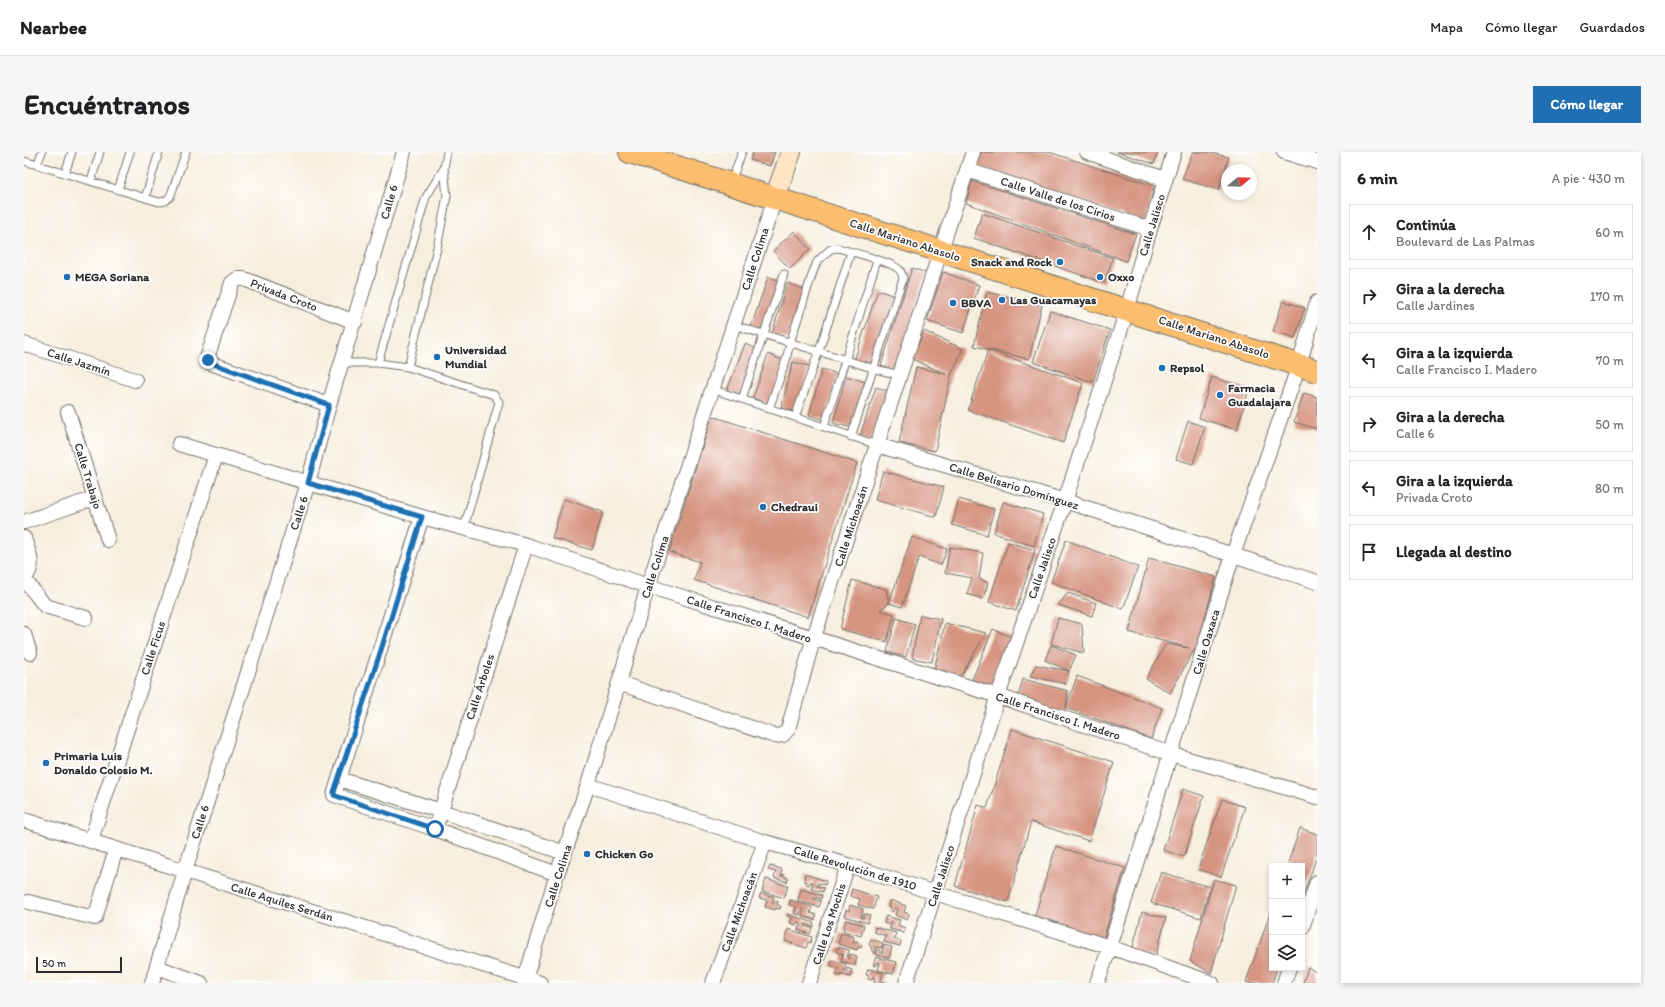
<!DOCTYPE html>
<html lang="es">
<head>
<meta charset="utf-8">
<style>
	:root { --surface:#fff; --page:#f6f6f6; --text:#202124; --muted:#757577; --line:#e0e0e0; --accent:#1f6fb2 }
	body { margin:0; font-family:Itim,sans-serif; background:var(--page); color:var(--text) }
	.controls { position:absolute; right:12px; bottom:12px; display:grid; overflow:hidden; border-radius:0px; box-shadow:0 2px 6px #0003 }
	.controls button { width:36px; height:36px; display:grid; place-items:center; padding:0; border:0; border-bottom:1px solid var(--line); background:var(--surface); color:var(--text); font:20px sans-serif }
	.compass { position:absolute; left:1197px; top:12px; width:36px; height:36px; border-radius:50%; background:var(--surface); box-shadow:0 2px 6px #0003; rotate:71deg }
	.scale { position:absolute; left:12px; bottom:10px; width:86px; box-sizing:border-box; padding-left:4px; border:2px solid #2b2b2b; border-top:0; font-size:11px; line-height:14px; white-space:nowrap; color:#2b2b2b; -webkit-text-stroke:3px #fff; paint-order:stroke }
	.stop { position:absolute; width:12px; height:12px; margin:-9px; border:3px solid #1f6fb2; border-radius:50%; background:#fff }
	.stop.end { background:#1f6fb2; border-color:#fff; box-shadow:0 1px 4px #0008 }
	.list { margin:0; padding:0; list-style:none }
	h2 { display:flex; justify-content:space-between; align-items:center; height:52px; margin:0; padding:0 16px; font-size:17px }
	h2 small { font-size:13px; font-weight:400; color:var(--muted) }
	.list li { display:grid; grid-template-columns:26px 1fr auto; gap:12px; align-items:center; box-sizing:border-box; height:56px; margin:0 8px 8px; padding:0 8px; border:1px solid var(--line); border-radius:0px }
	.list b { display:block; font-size:15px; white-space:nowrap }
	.list p { margin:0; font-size:13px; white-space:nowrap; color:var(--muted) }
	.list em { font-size:13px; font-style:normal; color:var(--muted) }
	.icon { flex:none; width:22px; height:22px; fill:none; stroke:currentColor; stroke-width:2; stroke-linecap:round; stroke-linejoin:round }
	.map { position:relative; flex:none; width:1293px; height:831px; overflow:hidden; border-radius:0px }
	header { display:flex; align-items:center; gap:24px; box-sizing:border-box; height:56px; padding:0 20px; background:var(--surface); border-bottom:1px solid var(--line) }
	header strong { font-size:19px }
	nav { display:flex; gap:22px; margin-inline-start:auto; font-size:14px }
	.intro { display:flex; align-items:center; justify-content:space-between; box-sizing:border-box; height:96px; padding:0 24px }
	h1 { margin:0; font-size:28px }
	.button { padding:10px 18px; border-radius:0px; background:var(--accent); color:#fff; font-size:14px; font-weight:700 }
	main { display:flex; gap:24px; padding:0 24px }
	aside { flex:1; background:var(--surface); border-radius:0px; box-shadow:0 2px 6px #0003 }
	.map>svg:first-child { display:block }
	.building { fill:#d69481 }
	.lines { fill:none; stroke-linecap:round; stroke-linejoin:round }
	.lane-casing { stroke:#72706a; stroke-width:9 }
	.street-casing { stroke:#72706a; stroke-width:16 }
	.secondary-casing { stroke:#72706a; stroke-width:22 }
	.primary-casing { stroke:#72706a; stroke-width:24 }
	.lane { stroke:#fff; stroke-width:7 }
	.street { stroke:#fff; stroke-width:14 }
	.secondary { stroke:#fde5c5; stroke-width:20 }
	.primary { stroke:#fbbd6e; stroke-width:22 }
	.route { stroke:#1f6fb2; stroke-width:5 }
	.poi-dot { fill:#1f6fb2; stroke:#fff; stroke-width:1.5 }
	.labels { text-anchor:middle; stroke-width:3.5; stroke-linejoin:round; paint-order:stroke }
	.street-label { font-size:12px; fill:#2b2b2b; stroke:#fff }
	.poi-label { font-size:12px; font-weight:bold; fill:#2b2b2b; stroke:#fff; text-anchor:start }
</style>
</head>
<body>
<header>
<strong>Nearbee</strong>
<nav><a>Mapa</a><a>Cómo llegar</a><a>Guardados</a></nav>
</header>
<div class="intro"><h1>Encuéntranos</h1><a class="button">Cómo llegar</a></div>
<main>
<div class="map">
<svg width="1293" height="831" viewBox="0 0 1293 831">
	<rect width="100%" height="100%" fill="#fff"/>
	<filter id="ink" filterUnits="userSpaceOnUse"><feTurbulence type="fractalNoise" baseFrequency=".025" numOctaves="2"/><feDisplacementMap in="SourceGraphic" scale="8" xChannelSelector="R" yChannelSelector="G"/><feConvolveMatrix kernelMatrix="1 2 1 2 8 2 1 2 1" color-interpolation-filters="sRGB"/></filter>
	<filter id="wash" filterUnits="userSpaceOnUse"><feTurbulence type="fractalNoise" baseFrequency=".012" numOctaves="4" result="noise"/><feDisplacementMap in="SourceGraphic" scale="16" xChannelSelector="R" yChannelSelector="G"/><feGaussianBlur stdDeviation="0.9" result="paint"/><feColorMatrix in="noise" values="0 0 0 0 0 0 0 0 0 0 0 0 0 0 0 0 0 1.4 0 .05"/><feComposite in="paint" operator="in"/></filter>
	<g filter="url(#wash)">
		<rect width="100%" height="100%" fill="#f7efde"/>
		<g id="blocks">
			<path class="building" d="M729,0H751L746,14L726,8Z
				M955,0H1025L1130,34L1122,71L949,13Z
				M1093,0H1134L1130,12Z
				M1169,0H1183L1205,5L1195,38L1158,27Z
				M948,29L1112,82L1102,109L942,51Z
				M958,61L1089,106L1080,131L950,86Z
				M770,79L786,97L766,117L749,99Z
				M888,116L902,121L870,222L856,217Z
				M919,120L955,133L939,181L903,169Z
				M744,125L757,129L739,182L726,178Z
				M763,131L780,137L764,187L748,182Z
				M854,138L873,145L850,216L830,209Z
				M963,140L1018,153L1005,207L950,194Z
				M1259,149L1281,156L1271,186L1249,179Z
				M1026,159L1086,178L1069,230L1009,210Z
				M900,179L939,197L927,223L911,299L875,291L892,215L922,222L888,207Z
				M721,192L733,197L715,243L703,238Z
				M964,198L1059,231L1039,291L944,258Z
				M744,202L761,209L746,253L729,246Z
				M769,210L785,214L772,260L757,256Z
				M798,217L814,222L801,268L785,263Z
				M822,224L841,230L829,276L809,271Z
				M1188,225L1225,237L1213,278L1175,266Z
				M852,235L863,239L846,291L835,287Z
				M1280,241L1293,245V277L1270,270Z
				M688,264L833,311L784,465L670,428L676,410L645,400Z
				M1164,269L1181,275L1169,312L1152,307Z
				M859,319L920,335L912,365L851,348Z
				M540,347L579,360L568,398L528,386Z
				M935,347L970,357L963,383L928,373Z
				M979,350L1019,362L1010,394L970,381Z
				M888,385L923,397L917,413L895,405L878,455L865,451Z
				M1042,388L1114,415L1099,457L1027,430Z
				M984,390L1011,398L992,459L965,450Z
				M926,395L959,401L955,427L964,431L959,447L943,442L948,426L921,421Z
				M1125,406L1192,425L1172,498H1170L1146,541L1122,527L1142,492L1165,496L1105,480Z
				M828,428L862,437L865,451L856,458L870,462L863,490L816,477Z
				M1044,441L1072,451L1068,464L1034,453Z
				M896,463L917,467L908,510L888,506Z
				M872,466L891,472L882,505L863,500Z
				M1034,466L1058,472L1060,501L1027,492Z
				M921,471L962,481L934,529L909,523Z
				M969,477L992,487L970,538L948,528Z
				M1027,493L1052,503L1045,519L1042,532L1006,524L1012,513L1045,519L1021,508Z
				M1053,524L1138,556L1127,587L1042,556Z
				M999,527L1044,539L1042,556L1038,561L993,549Z
				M988,577L1090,610L1065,689L1007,670L984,750L931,734L954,653L963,656Z
				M1159,637L1180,644L1160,705L1139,698Z
				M1198,647L1221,655L1197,725L1174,717Z
				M1276,676L1293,682V704L1278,746V714H1263Z
				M1032,694L1101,716L1079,788L1010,766Z
				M746,714L758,717L757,723L758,725L759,722L761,725L764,726L763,730L750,726L752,720L744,718Z
				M1137,720L1186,735L1177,766L1127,751Z
				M781,722L802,729L801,733L794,731L793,734L800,736L799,740L787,737L789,730H786L785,733L782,732L783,730L780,729Z
				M742,727L764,734L760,746L738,739Z
				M1190,727L1212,733L1187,821L1166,809Z
				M777,737L798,743L797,747L791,745L790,747L797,749L795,755L774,749Z
				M828,737L853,745L849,757L834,753L836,747L826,744Z
				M737,741L750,745L748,751H750L751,748L754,750L753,753L757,754L756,757L752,756L751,758L741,755L743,748L735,746Z
				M766,748L788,755L786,761L792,763L791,768L778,764L779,758L777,757L776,763L770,761L772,755L765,753Z
				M866,748L882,754L880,760L885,762L883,768L871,763L873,757L870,756L869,760L866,759L867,756L864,755Z
				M826,753L839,757L837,766H839L840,762L846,763L844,771L820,764L822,758L825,759Z
				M1248,756V816H1253L1248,831H1224L1222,830Z
				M1118,760L1142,766L1131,806L1108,799Z
				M764,762L790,771L789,775L782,772L781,774L788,776L786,782L774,778L776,771L773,770L772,773L766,771L768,766L763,764Z
				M862,764L876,768L874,773L881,776L880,781L866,777L868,771L866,770L865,773L860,771Z
				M822,768L840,773L837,784L819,779Z
				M851,775L872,781L870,787L877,789L876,794L860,790L862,784L850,780Z
				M764,777L788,785L786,791L784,790L782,796L761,789Z
				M817,781L830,785L829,791L831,789L834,790V792L838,793L837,796L834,795L833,798L814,792Z
				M847,787L859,791L857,796L851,795V802L849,801L845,791Z
				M859,793L868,795L865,806L853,803L852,798H855L858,802Z
				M814,795L825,798L823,806L825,807L826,802L833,804L831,813L817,809L819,802L812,800Z
				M852,805L872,810L869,822L854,818L856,811L853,810L852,814L849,813Z
				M808,808L822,812L820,819L822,820L823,816L828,818L826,825L817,822V824L812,823L814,816L807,814Z
				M1284,815L1293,821V831H1279Z
				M844,817L859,821L857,829L863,831H850L851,825H849L848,828L844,827L845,824L842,823Z"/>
		</g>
	</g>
	<g filter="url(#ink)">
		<use href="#blocks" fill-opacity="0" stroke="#72706a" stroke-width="1"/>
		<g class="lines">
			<defs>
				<path id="lane" d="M0,9L135,50L141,49L146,45L162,0
					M13,13L18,0
					M41,21L48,0
					M67,29L76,0
					M707,30L718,0
					M94,38L106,0
					M121,46L135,0
					M710,173L851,217L876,223
					M318,211H354L402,45L420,16L423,0
					M354,211L384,215L470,243L475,250L440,376
					M384,215L413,96L423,44L420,16
					M688,237L853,293
					M718,247L760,122
					M745,257L762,208L766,191L789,120L793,110L802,101L807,97L814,96C827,100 865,109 873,116C877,118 878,122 879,126L827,285
					M771,265L795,199L827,100
					M800,275L853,108"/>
				<path id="street" d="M1063,0L1141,27
					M1260,0L1293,10
					M943,18L1126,77
					M0,192L111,228
					M305,253L189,212L184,208V203L208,131L213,127H220L331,170
					M44,260L84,388
					M155,292L398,365L502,393L624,434L974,544L1147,602L1293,645
					M853,293L1041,349L1293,430
					M398,365L310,643L411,677L533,722
					M0,370L71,346
					M0,386C4,400 13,414 0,426
					M0,427L21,454L62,466
					M0,482L6,501
					M595,531L751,584L759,583L764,577L789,488L949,0
					M315,627L417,659L541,701
					M564,633L741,690L824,713L911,741L1086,795L1188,831
					M0,668L516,831
					M411,677L502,393
					M67,688L192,303
					M4,750L71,766L92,697
					M1278,776L1293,730
					M133,815L177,831
					M128,831L161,719L284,331L305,253L380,0
					M500,831L533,722L564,633L624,434L751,46
					M689,831L741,690
					M785,831L824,713
					M882,831L974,544L1041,349L1103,158L1126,77L1150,0
					M1073,831L1086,795L1209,403L1275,213L1293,150
					M1260,831L1265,816"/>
				<path id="secondary" d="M751,46L767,0"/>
				<path id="primary" d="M606,0L1293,219"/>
			</defs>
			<use href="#lane" class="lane-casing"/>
			<use href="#street" class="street-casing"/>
			<use href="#secondary" class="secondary-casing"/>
			<use href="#primary" class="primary-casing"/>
			<use href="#lane" class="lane"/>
			<use href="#street" class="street"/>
			<use href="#secondary" class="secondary"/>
			<use href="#primary" class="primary"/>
		</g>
	</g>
	<g class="lines" filter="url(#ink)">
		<path class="route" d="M184,208L190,212L305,253L284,331L398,365L357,498L310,640V643L312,644L411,677"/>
	</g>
	<g class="poi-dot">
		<circle cx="1036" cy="110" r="4"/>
		<circle cx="43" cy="125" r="4"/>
		<circle cx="1076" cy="125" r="4"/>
		<circle cx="978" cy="148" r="4"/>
		<circle cx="929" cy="151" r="4"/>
		<circle cx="413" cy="205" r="4"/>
		<circle cx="1138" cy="216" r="4"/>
		<circle cx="1196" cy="243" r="4"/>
		<circle cx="739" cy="355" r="4"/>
		<circle cx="22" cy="611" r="4"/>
		<circle cx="563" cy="702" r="4"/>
	</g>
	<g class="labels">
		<g class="street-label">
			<text transform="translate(1034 47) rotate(18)" y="4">Calle Valle de los Cirios</text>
			<text transform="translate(365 50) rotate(-74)" y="4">Calle 6</text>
			<text transform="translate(1128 73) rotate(-73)" y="4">Calle Jalisco</text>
			<text transform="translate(881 88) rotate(18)" y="4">Calle Mariano Abasolo</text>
			<text transform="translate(731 107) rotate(-72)" y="4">Calle Colima</text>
			<text transform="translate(260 143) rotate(21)" y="4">Privada Croto</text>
			<text transform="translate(1190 185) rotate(18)" y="4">Calle Mariano Abasolo</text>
			<text transform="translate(55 210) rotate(18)" y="4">Calle Jazmín</text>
			<text transform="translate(64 324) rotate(73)" y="4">Calle Trabajo</text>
			<text transform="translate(990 334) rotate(17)" y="4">Calle Belisario Domínguez</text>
			<text transform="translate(275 361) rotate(-72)" y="4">Calle 6</text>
			<text transform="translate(827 374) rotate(-72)" y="4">Calle Michoacán</text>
			<text transform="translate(631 415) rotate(-72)" y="4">Calle Colima</text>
			<text transform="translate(1018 416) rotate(-71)" y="4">Calle Jalisco</text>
			<text transform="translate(725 467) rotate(18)" y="4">Calle Francisco I. Madero</text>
			<text transform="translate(1182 490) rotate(-73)" y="4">Calle Oaxaca</text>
			<text transform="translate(129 496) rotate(-72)" y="4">Calle Ficus</text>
			<text transform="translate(456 535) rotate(-72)" y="4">Calle Árboles</text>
			<text transform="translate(1034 564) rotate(18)" y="4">Calle Francisco I. Madero</text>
			<text transform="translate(176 670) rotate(-72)" y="4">Calle 6</text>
			<text transform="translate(831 716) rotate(17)" y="4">Calle Revolución de 1910</text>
			<text transform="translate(534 724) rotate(-72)" y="4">Calle Colima</text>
			<text transform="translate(917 724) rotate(-72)" y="4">Calle Jalisco</text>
			<text transform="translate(258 750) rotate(17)" y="4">Calle Aquiles Serdán</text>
			<text transform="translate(715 760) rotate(-70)" y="4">Calle Michoacán</text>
			<text transform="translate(805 772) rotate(-72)" y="4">Calle Los Mochis</text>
		</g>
		<g class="poi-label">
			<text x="1028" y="114" text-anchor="end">Snack and Rock</text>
			<text x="51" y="129">MEGA Soriana</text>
			<text x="1084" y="129">Oxxo</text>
			<text x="986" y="152">Las Guacamayas</text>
			<text x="937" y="155">BBVA</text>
			<text x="421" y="202">Universidad<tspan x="421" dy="14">Mundial</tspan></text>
			<text x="1146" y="220">Repsol</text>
			<text x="1204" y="240">Farmacia<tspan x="1204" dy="14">Guadalajara</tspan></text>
			<text x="747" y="359">Chedraui</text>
			<text x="30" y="608">Primaria Luis<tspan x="30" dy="14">Donaldo Colosio M.</tspan></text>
			<text x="571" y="706">Chicken Go</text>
		</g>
	</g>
</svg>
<div class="controls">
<button>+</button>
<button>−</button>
<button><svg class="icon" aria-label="layers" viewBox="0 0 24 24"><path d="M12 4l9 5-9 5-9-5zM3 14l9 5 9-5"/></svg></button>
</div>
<svg class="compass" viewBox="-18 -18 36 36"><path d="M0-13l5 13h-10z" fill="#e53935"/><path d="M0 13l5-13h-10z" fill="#757577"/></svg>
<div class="scale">50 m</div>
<div class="stop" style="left:411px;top:677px"></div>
<div class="stop end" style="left:184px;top:208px"></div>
</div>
<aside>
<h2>6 min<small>A pie · 430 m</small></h2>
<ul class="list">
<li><svg class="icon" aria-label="ahead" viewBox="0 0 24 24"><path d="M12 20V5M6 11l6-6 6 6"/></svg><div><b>Continúa</b><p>Boulevard de Las Palmas</p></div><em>60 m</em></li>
<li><svg class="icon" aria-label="right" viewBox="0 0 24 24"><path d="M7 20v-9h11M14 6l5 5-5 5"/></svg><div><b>Gira a la derecha</b><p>Calle Jardines</p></div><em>170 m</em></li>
<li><svg class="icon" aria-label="left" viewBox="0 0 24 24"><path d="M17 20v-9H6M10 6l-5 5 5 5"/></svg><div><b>Gira a la izquierda</b><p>Calle Francisco I. Madero</p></div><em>70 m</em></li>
<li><svg class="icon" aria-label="right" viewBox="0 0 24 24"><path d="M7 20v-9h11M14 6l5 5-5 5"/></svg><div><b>Gira a la derecha</b><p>Calle 6</p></div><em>50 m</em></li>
<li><svg class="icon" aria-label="left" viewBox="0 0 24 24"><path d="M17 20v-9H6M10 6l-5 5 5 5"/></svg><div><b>Gira a la izquierda</b><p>Privada Croto</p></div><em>80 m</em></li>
<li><svg class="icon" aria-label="arrive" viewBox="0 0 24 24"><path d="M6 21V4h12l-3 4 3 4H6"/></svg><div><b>Llegada al destino</b></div></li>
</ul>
</aside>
</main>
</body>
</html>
